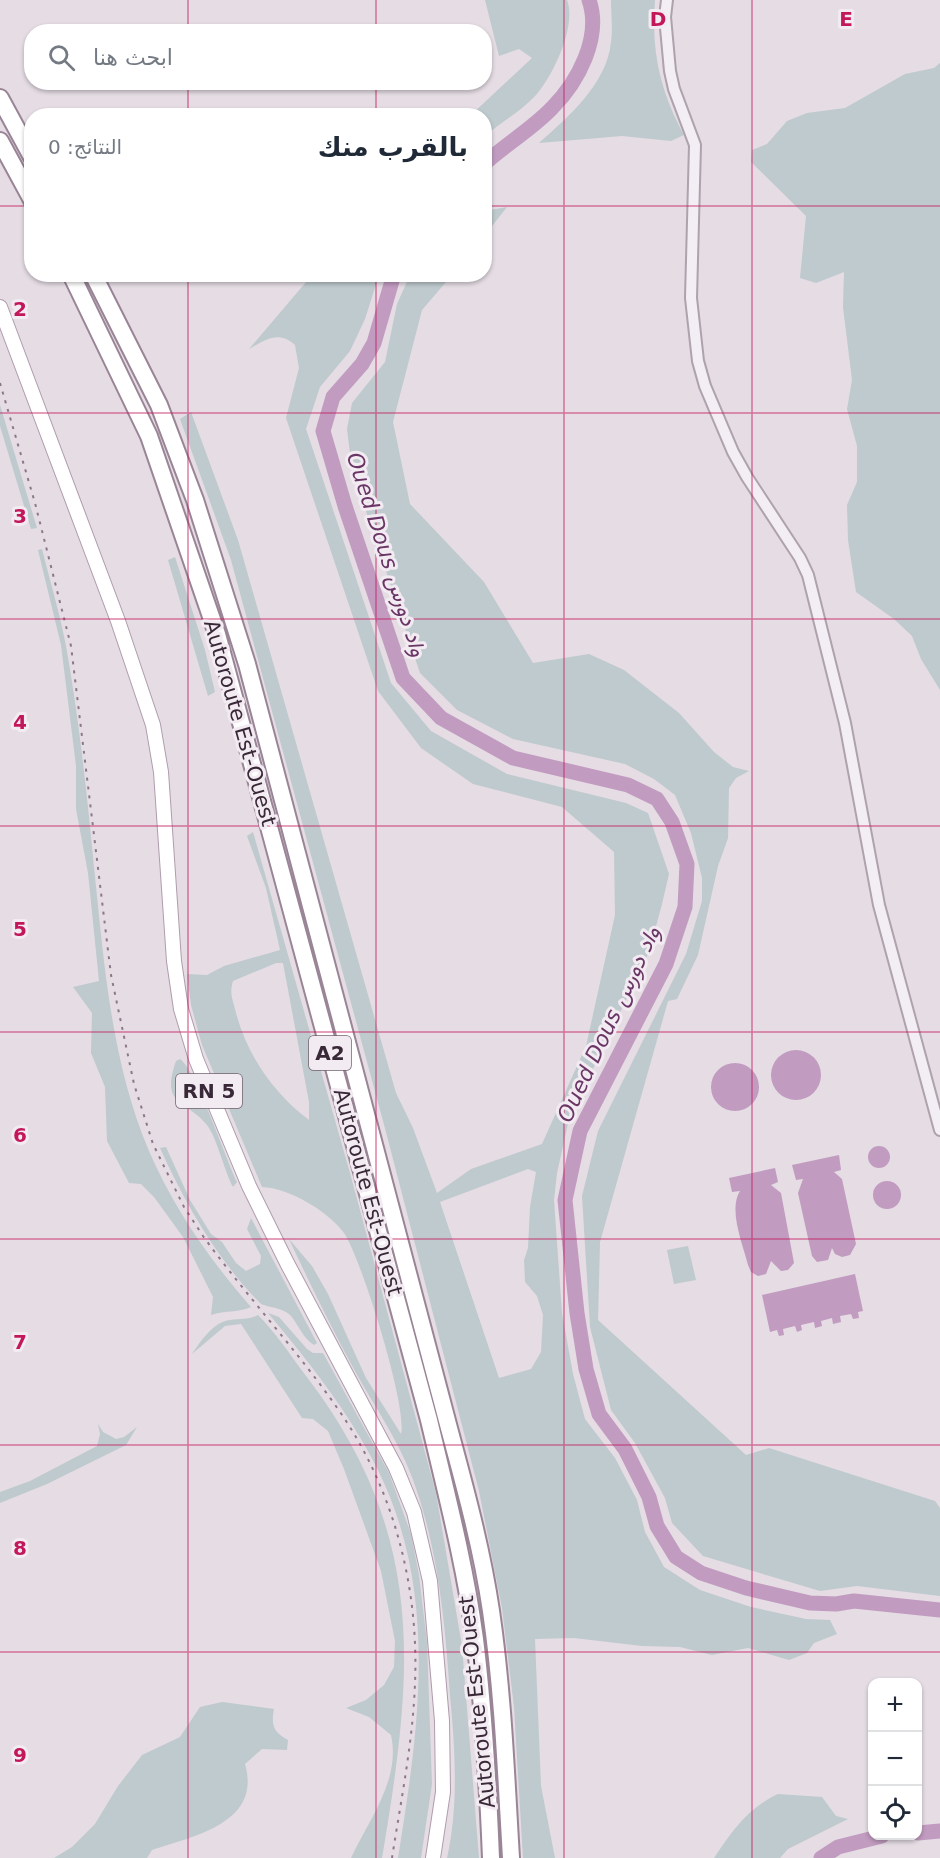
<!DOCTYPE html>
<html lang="ar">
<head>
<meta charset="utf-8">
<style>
	:root { --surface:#fff; --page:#f6f6f7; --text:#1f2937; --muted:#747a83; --line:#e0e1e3 }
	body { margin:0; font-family:"DejaVu Sans",Vazirmatn,sans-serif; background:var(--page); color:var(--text); direction:rtl }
	.controls { position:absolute; right:18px; bottom:18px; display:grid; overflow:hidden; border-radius:12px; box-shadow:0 2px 4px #0004 }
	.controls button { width:54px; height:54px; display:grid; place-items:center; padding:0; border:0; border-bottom:2px solid var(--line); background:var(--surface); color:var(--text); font:30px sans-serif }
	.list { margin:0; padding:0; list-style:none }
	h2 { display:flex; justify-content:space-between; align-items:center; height:78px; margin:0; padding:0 24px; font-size:26px }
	h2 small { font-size:20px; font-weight:400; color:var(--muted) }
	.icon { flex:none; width:33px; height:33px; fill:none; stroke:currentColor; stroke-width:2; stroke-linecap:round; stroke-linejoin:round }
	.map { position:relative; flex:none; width:940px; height:1858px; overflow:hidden; direction:ltr }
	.search { position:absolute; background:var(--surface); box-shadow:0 2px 4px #0004; left:24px; top:24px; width:468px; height:66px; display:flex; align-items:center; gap:15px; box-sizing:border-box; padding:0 21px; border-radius:24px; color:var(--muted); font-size:22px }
	.panel { position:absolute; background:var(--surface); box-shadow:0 2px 4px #0004; left:24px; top:108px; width:468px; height:174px; border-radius:24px; direction:rtl }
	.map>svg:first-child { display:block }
	.green { fill:#becace; fill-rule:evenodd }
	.water { fill:#c19bc0 }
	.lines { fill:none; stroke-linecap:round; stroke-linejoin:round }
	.river { stroke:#c19bc0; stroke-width:15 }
	.tertiary-casing { stroke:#aea2ad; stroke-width:14 }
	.primary-casing { stroke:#af9dad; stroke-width:16 }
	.motorway-casing { stroke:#9a8597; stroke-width:20 }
	.tertiary { stroke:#f3eef3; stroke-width:10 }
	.primary { stroke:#fff; stroke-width:14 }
	.motorway { stroke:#fff; stroke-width:16 }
	.rail { stroke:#8c788a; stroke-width:2; stroke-dasharray:3 6; stroke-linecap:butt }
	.grid { fill:none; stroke:#c2185b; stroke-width:1.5; stroke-opacity:0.55 }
	.labels { text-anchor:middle; stroke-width:6; stroke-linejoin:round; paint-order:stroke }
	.shield { fill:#f3ebf2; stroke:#71626f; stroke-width:1.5 }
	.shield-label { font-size:20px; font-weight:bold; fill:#392837 }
	.street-label { font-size:21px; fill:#392837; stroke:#f3ebf2 }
	.water-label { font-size:22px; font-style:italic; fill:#693665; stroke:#f3ebf2 }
	.grid-label { font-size:20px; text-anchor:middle; font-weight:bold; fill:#c2185b; stroke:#f3ebf2; stroke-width:6; stroke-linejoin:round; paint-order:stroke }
</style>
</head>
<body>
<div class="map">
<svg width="940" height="1858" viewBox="0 0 940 1858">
	<rect width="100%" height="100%" fill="#e5dce4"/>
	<path class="green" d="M485,0H567C577,25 553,76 536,95C521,112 500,122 485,137L484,116L471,115L532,58L519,49L499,56Z
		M611,0H655C651,51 660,91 684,135L671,141L622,136L539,143C568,117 607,84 611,42C613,29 611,14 611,0Z
		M940,63V690L921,659L912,636L894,619L856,592L848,540L847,505L857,482V446L847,409L852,380L843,307L844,272L816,283L800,278L806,216L751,162L752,150L767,144L787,121L807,113L845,108L905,74L934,68Z
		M507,207L485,235V211Z
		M312,275H379L365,319L350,351L320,387L306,429L391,683L431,731L507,774L626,803L648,813L669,874L662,904L649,952L569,1119L557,1173L554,1200L562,1313L573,1374L585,1419L615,1458L637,1500L645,1532L664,1567L700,1590L751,1607L806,1619L830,1620L837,1634L814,1643L807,1653L789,1660L748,1648L712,1655L680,1647L642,1646L574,1638L535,1639L541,1786L555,1858H523L514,1707L502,1608L479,1491L386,1132L231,560L180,419L191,412L238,540L396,1093L413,1128L437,1193L471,1169L542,1144L586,1046L615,915L614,852L562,807L473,784L421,748L378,691L286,418L299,368L295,345C279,330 265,340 249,349ZM528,1169L536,1172L530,1207L528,1248L524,1260L525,1282L537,1296L543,1315L541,1352L531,1369L499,1378L440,1202Z
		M410,275H452L422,310L393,422L410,504L484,582L533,663L589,654L624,670L679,713L714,752L733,767L749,771L736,778L729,788L728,838L718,866L698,955L677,999L668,1001L600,1242L598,1320L746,1455L769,1448L935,1501L940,1508V1596L857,1586L820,1591L703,1556L672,1523L665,1498L635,1443L611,1410L590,1327L582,1196L598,1131L686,954L702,901V878L691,833L675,795L654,779L625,764L513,739L457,710L420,673L352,469L347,429L352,403L385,362L397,304Z
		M0,405L37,528L31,529L0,426Z
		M42,549C50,581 60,614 66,646C79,719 87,794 94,867C104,962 111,1062 149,1151C174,1209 210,1260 251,1307C239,1313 225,1310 211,1315L213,1297L183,1237L154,1197L141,1184L129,1183L107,1141L105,1087L91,1053L92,1013L73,987L99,981L88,873L76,809V766L61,645L38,550Z
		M175,557L205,650L215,692L208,696L168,560Z
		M253,832L350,1173L436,1493L462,1646L479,1858H447C459,1805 455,1749 450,1695C445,1621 438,1547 412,1477C398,1440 375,1407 356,1373C332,1329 310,1284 289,1239L312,1266L328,1294L366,1378L401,1434C408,1407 361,1258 344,1233C328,1211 289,1188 262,1187L202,1045L191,1005L187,974L207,975L224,966L280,950L266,888L247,836ZM276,963H283L309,1102V1120C274,1094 247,1055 236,1013C233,1000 229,994 233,981Z
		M180,1059C196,1070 226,1159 237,1182L233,1187C224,1170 217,1138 207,1125C186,1099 160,1107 176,1061Z
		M166,1147L190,1200L211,1234L222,1242L236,1263L246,1271L260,1264L261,1256L247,1229L251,1218L317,1343L314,1345C303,1338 299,1326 291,1316C282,1306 264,1308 259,1302C216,1258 185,1203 160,1148Z
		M688,1246L696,1280L674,1284L667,1250Z
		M268,1313L279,1317L307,1349L313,1353H323L389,1473L411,1534L419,1575L427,1642L432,1784L421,1858H398C419,1727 439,1594 378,1470C349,1412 309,1362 268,1313Z
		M258,1315C275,1332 289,1353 303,1372C428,1533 414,1669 382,1858H351C369,1819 401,1780 391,1735L369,1717L346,1708L366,1700L384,1685L394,1667L395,1641L381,1571L344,1469L328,1431L313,1419L302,1418L241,1324L225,1326L192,1354C201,1341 213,1322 230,1320C241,1318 248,1320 258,1315Z
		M98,1424L103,1432L116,1439L124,1437L137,1427L126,1445L47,1484L0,1503V1492L30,1481L97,1446L100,1434Z
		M222,1702L274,1709C271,1725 273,1732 288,1740L287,1750L262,1749L245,1764C262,1823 194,1836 152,1850L147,1858H54L72,1847L95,1824L118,1786L142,1755L180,1737L200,1707Z
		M778,1794L822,1797L836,1816L848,1819L788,1849L780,1858H714C732,1831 748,1808 778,1794Z"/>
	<path class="water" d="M771 1075a25 25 0 1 1 50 0a25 25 0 1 1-50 0Z
		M711 1087a24 24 0 1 1 48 0a24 24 0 1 1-48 0Z
		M868 1157a11 11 0 1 1 22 0a11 11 0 1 1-22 0Z
		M839,1155L841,1170L834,1172L842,1179L856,1244L850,1255L842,1257L835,1254L832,1248L828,1260L817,1262L812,1256L798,1193L803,1179L796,1180L792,1165Z
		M775,1168L778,1182L771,1185L781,1193L794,1263L788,1270L781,1271L771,1261L766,1274L758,1276L751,1272L748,1265C743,1244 728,1210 740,1191L732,1192L729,1178Z
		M873 1195a14 14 0 1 1 28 0a14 14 0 1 1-28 0Z
		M855,1274L863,1311L858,1312L859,1318L853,1319L851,1314L840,1316L841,1322L833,1324L832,1318L821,1321L822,1326L815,1328L814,1322L801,1325L802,1330L797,1332L795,1326L783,1329L784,1335L779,1336L777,1330L770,1332L762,1295Z"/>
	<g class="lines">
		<path class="river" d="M484,164C506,144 532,129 552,108C578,82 602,37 589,0
			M394,274L374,343L362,364L333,397L323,431L345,506L403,678L441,718L513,758L628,785L657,799L672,822L687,864L685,907L666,964L580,1131L565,1200L577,1313L586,1369L599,1414L625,1449L649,1497L657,1526L676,1557L701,1573L746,1588L810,1603L836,1604L854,1601L940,1610
			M918,1833L940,1831
			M821,1858L838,1847L882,1836"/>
		<defs>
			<path id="tertiary" d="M667,0L665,17L670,71L674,89L695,145L691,298L698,361L705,386L733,452L747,477L800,558L808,575L845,723L879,905L940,1130"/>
			<path id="primary" d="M0,307L118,621L153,725L161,772L174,961L181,1009L196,1059L249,1186L287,1263L396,1468L414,1512L430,1581L442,1721L443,1792L433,1858"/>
			<path id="motorway" d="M0,98L32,157
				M0,141L32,200
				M71,274L149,436L217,634L429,1420C446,1492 465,1565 475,1639C484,1712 488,1785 491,1858
				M93,274L159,405L195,500L247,664L450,1432C466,1491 482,1550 491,1611C503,1693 506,1775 511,1858"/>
		</defs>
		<use href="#tertiary" class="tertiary-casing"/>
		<use href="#primary" class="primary-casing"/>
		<use href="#motorway" class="motorway-casing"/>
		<use href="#tertiary" class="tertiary"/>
		<use href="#primary" class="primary"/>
		<use href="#motorway" class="motorway"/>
		<path class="rail" d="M0,383L35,503L71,646L111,975L134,1084L153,1144L184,1207L203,1236C247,1297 298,1351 340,1412C394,1490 419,1588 415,1683C413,1741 401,1800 392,1858"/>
	</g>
	<path class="grid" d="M188,0V32M376,0V32M564,0V1858M752,0V1858M188,82V116M376,82V116M0,206H32M484,206H940M188,274V1858M376,274V1858M0,413H940M0,619H940M0,826H940M0,1032H940M0,1239H940M0,1445H940M0,1652H940"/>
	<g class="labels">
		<g class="shield">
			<rect x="309" y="1036" width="42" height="34" rx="4.5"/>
			<rect x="176" y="1074" width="66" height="34" rx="4.5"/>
		</g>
		<g class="shield-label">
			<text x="330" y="1060">A2</text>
			<text x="209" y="1098">RN 5</text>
		</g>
		<g class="street-label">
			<text transform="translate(240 723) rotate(74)" y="7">Autoroute Est-Ouest</text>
			<text transform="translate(368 1192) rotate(75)" y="7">Autoroute Est-Ouest</text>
			<text transform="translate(477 1702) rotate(-96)" y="7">Autoroute Est-Ouest</text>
		</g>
		<g class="water-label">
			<text transform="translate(387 554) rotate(72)" y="8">Oued Dous واد دورس</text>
			<text transform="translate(608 1024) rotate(-65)" y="8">Oued Dous واد دورس</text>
		</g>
	</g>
	<g class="grid-label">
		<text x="658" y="26">D</text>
		<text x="846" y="26">E</text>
		<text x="20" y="316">2</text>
		<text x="20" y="523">3</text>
		<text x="20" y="729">4</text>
		<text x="20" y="936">5</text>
		<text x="20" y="1142">6</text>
		<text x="20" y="1349">7</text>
		<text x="20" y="1555">8</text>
		<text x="20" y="1762">9</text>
	</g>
</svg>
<div class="controls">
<button>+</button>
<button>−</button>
<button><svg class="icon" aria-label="locate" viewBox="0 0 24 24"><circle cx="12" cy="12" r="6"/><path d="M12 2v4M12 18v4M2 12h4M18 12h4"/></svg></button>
</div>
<div class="search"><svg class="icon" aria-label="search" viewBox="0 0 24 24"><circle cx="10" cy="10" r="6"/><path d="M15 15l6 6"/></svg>ابحث هنا</div>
<section class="panel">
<h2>بالقرب منك<small>النتائج: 0</small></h2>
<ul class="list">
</ul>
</section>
</div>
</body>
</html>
